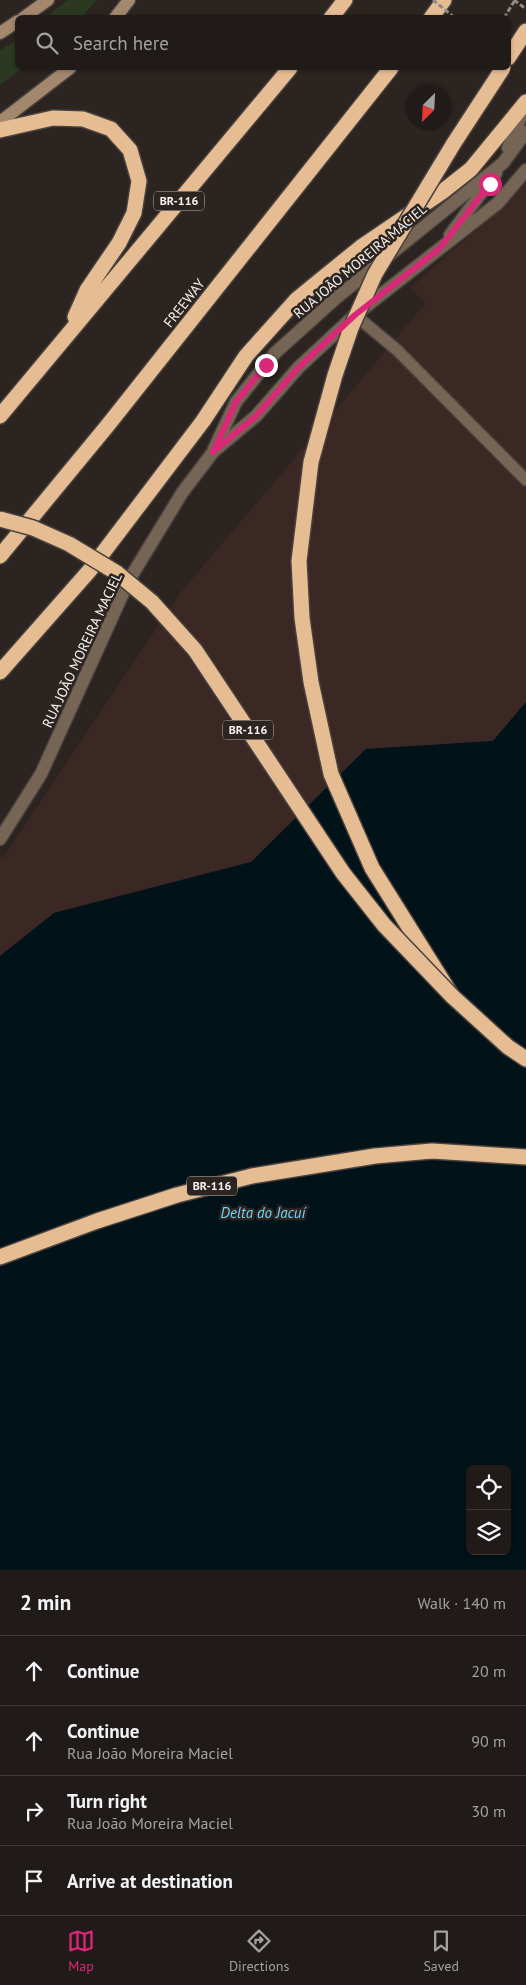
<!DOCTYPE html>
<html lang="en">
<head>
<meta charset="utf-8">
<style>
	:root { --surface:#201b18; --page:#2d2825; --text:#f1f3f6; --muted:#a2a1a2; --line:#3d3937; --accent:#db2777 }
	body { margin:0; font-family:"PT Sans",sans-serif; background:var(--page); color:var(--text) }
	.controls { position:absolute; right:15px; bottom:15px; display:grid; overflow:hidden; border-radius:8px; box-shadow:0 1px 4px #0004 }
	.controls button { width:45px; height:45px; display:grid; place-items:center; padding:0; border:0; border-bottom:1px solid var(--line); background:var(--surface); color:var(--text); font:25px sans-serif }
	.compass { position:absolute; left:406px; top:85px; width:45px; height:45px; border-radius:50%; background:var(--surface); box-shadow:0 1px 4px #0004; rotate:204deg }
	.stop { position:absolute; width:15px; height:15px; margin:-11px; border:4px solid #db2777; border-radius:50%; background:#fff }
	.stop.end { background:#db2777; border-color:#fff; box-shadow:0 1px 5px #0008 }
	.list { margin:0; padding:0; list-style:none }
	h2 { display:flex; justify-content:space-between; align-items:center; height:65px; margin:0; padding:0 20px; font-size:21px }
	h2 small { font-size:16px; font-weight:400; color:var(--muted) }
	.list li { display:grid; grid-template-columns:32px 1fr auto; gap:15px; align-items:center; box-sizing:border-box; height:70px; padding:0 20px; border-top:1px solid var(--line) }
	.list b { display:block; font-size:19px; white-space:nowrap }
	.list p { margin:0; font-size:16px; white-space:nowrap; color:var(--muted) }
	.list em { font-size:16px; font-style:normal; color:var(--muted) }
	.icon { flex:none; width:28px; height:28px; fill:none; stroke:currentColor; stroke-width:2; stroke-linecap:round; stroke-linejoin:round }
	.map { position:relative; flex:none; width:526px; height:1570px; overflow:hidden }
	.search { position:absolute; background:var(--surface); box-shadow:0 1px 4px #0004; left:15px; right:15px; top:15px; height:55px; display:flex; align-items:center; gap:12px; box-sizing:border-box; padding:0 18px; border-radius:8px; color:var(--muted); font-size:19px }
	.sheet { height:345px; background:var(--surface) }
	nav { display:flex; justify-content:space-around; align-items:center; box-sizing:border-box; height:70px; border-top:1px solid var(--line); background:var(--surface); font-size:14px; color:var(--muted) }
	nav a { display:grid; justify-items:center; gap:2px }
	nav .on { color:var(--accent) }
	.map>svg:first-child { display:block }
	.industrial { fill:#3b2824 }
	.green { fill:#2a3920 }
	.water { fill:#011218; fill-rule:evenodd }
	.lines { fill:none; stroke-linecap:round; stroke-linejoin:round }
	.service-casing { stroke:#48413d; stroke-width:14 }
	.tertiary-casing { stroke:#48413d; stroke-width:15 }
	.secondary-casing { stroke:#48413d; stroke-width:15 }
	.motorway-casing { stroke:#48413d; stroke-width:18 }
	.path { stroke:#908b87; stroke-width:3; stroke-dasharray:5 2.5; stroke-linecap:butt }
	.service { stroke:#766554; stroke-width:11 }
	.tertiary { stroke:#766554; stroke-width:12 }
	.secondary { stroke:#a3886d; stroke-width:12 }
	.motorway { stroke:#e6bc92; stroke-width:15 }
	.motorway-bridge-casing { stroke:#48413d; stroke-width:18; stroke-linecap:butt }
	.path-bridge { stroke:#908b87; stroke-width:3; stroke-dasharray:5 2.5; stroke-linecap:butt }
	.motorway-bridge { stroke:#e6bc92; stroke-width:15 }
	.route { stroke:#db2777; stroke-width:6 }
	.labels { text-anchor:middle; stroke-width:5; stroke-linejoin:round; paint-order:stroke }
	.shield { fill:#2b2420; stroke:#bab5b2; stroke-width:1 }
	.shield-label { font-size:12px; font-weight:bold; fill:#f7f3f0 }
	.street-label { font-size:14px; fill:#f7f3f0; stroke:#2b2420 }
	.water-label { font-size:15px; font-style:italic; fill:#71d5f5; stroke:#2b2420 }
</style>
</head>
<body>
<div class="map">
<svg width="526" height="1570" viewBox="0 0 526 1570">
	<rect width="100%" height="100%" fill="#2b2420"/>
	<path class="industrial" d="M526,178V702L493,741L366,749L251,862L54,913L0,956V856L3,858L181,592L426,303L410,288L494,214Z"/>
	<path class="green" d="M68,0H97L81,17H46Z
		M17,40L18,68H22L0,85V50Z"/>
	<path class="water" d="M526,702V1570H0V956L54,913L251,862L366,749L493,741ZM470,1469H507V1551H470Z"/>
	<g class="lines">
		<defs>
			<path id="service" d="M355,315L397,350L526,480"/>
			<path id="tertiary" d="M508,148L524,109
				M450,235L496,173
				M214,449L236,402L275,353L336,298L503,163L526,132
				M0,839L41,774L129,580L182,493L213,452L256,416L299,367L355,315L498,203L526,170"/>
			<path id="secondary" d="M23,18L48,0
				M115,18L129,0
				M0,33L18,21
				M0,122L70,68"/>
			<path id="motorway" d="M331,18L345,0
				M431,18L444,0
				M508,58L526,31
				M0,130L53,118L83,119L111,129L130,150L139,181L134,213L119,243L87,290L75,317
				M0,416L290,68
				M0,556L108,425L391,68
				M0,672L90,570L203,421L246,356L297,299L361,247L442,192L471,169L526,102
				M331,774L372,868L452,996L508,1047L526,1059
				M0,1257L97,1221L177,1195L252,1176L375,1156L432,1151L526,1157"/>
		</defs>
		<use href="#service" class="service-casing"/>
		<use href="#tertiary" class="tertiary-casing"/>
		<use href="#secondary" class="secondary-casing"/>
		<use href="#motorway" class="motorway-casing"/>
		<path class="path" d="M514,0L526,9"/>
		<use href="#service" class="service"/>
		<use href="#tertiary" class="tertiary"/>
		<use href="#secondary" class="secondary"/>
		<use href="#motorway" class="motorway"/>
		<defs>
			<path id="motorway-bridge" d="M0,519L33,528L69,544L117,573L152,602L195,650L343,873L384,925L452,996
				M331,774L311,682L302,618L299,561L311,462L335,375L351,328L375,274L454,143L503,68"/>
		</defs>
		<use href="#motorway-bridge" class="motorway-bridge-casing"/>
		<path class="path-bridge" d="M433,0L455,18
			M504,18L515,0"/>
		<use href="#motorway-bridge" class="motorway-bridge"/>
	</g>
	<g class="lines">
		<path class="route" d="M266,365L236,402L213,452L256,416L299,367L355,315L439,249L490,184"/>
	</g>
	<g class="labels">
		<g class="shield">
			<rect x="154" y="191.5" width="50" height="19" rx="4"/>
			<rect x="223" y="720.5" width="50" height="19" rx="4"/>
			<rect x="187" y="1176.5" width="50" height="19" rx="4"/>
		</g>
		<g class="shield-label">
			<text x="179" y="205">BR-116</text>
			<text x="248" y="734">BR-116</text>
			<text x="212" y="1190">BR-116</text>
		</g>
		<g class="street-label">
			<text transform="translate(360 261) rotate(-40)" y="5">RUA JOÃO MOREIRA MACIEL</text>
			<text transform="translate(184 303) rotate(-52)" y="5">FREEWAY</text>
			<text transform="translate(82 650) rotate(-65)" y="5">RUA JOÃO MOREIRA MACIEL</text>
		</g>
		<g class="water-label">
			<text x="263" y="1218">Delta do Jacuí</text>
		</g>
	</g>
</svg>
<div class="controls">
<button><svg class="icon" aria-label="locate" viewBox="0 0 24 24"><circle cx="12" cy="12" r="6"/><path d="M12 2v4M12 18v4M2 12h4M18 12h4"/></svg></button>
<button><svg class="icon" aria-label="layers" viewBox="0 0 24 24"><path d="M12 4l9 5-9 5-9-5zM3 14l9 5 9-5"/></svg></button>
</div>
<svg class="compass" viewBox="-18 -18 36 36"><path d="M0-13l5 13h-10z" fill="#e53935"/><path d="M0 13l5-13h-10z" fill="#a2a1a2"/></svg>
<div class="stop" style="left:490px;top:184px"></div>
<div class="stop end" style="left:266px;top:365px"></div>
<div class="search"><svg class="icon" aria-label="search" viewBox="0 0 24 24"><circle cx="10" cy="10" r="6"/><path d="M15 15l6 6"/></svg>Search here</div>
</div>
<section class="sheet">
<h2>2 min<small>Walk · 140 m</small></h2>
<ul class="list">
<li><svg class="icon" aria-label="ahead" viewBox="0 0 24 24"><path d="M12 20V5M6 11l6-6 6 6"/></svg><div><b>Continue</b></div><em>20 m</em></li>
<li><svg class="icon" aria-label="ahead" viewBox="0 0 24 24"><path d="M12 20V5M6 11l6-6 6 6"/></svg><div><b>Continue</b><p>Rua João Moreira Maciel</p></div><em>90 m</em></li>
<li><svg class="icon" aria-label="right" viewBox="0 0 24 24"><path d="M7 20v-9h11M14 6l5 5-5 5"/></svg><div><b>Turn right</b><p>Rua João Moreira Maciel</p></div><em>30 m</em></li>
<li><svg class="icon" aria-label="arrive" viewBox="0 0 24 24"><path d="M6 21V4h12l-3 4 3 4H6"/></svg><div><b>Arrive at destination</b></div></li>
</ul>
</section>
<nav>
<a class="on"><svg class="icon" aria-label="map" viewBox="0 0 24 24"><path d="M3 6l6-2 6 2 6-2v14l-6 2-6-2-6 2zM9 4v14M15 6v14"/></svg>Map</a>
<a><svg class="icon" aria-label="directions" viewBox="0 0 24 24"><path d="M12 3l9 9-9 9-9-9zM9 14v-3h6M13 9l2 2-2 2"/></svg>Directions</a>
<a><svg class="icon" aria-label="saved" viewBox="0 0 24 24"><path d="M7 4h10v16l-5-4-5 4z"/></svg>Saved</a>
</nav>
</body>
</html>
